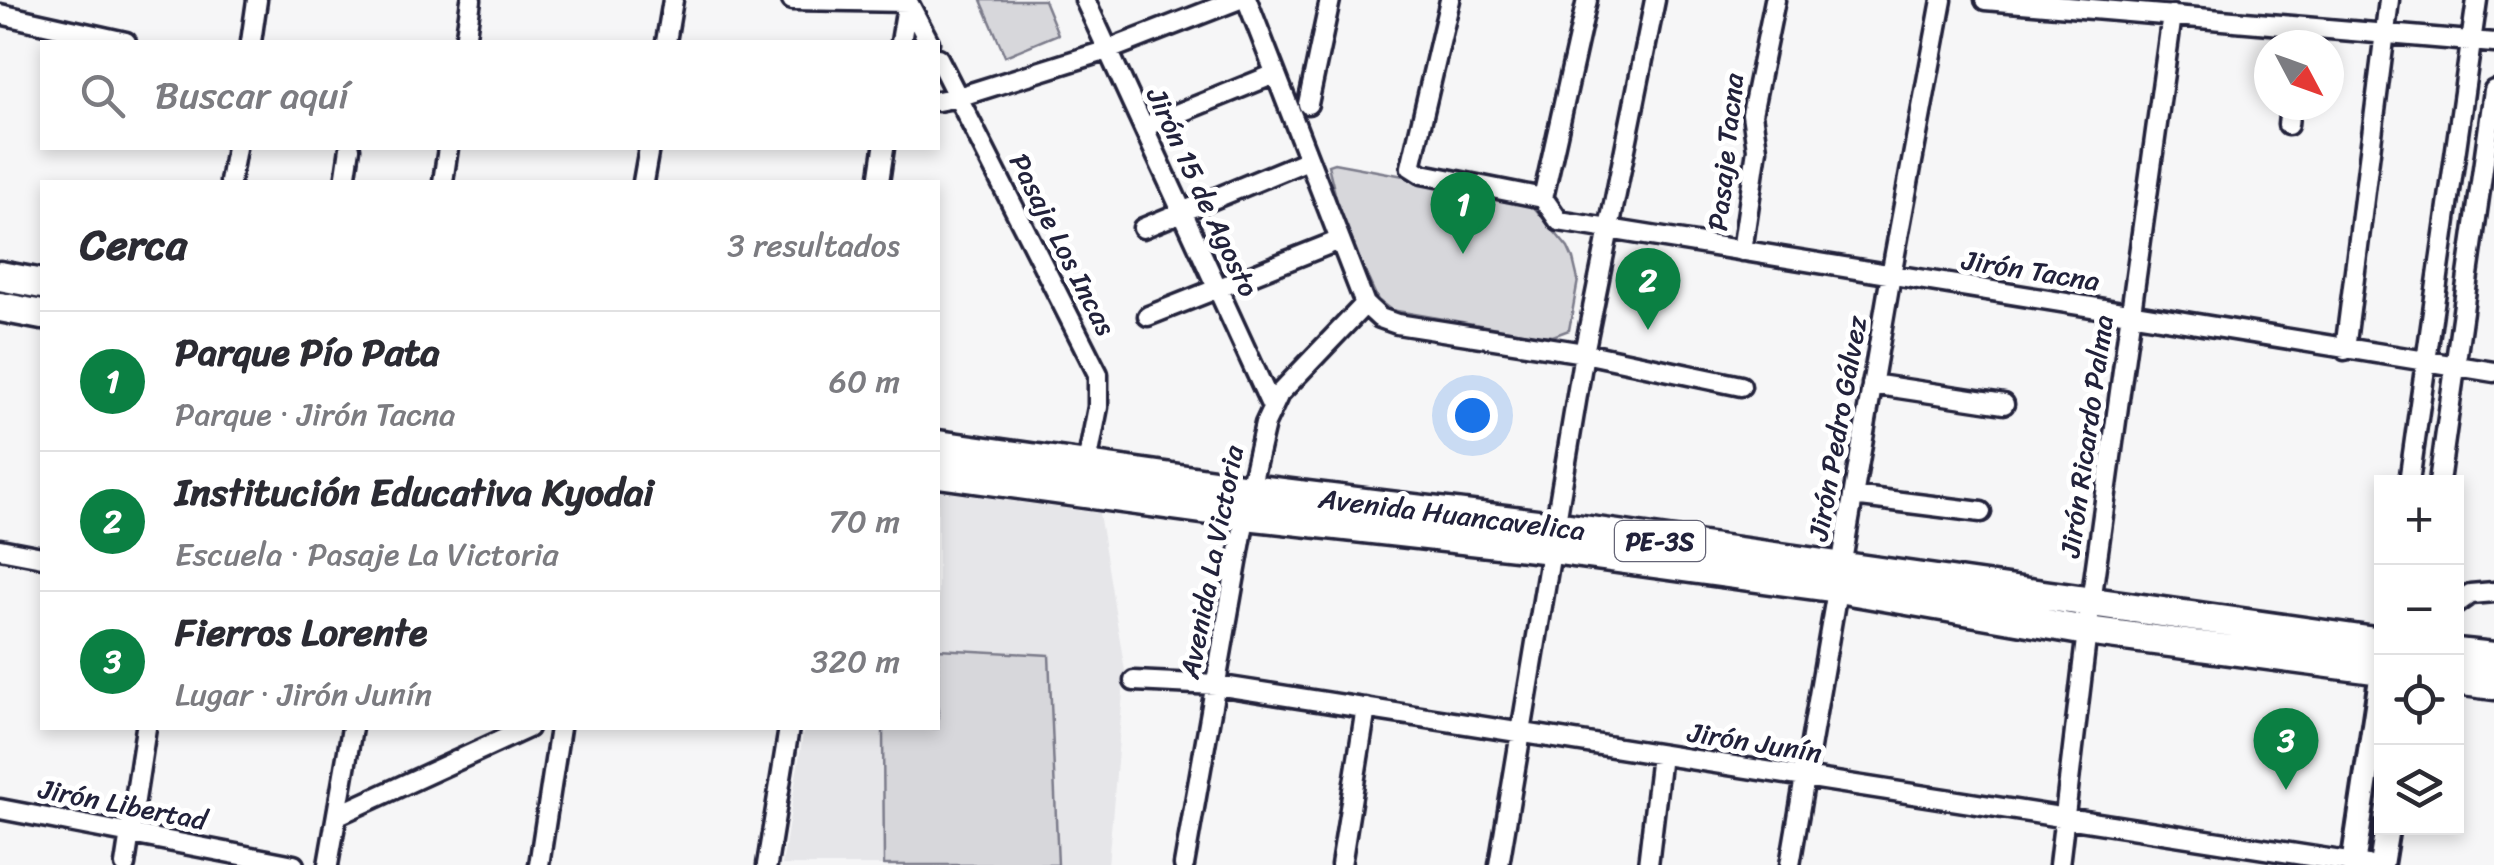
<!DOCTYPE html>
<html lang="es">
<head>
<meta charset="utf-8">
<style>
	:root { --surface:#fff; --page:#f7f7f7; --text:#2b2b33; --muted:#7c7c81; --line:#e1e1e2; --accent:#0b8043 }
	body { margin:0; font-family:Sriracha,sans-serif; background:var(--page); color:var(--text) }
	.controls { position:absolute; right:30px; bottom:30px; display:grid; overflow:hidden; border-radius:0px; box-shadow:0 5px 15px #0003 }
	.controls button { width:90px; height:90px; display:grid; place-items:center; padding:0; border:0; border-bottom:2px solid var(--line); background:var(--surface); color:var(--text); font:50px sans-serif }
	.compass { position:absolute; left:2254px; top:30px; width:90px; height:90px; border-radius:50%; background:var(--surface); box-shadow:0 5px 15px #0003; rotate:131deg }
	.you { position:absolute; left:1472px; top:415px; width:35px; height:35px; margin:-25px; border:8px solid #fff; border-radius:50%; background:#1a73e8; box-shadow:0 0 0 15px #1a73e833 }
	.badge { display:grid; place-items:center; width:65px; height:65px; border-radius:50%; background:var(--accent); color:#fff; font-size:32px; font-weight:700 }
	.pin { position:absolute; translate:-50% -82px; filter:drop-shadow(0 2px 5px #0008) }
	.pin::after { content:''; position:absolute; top:52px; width:35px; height:30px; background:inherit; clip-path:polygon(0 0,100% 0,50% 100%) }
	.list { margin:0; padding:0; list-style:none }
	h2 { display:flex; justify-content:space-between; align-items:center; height:130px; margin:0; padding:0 40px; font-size:42px }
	h2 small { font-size:32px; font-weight:400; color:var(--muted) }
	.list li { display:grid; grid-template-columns:65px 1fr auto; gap:30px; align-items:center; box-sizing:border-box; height:140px; padding:0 40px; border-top:2px solid var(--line) }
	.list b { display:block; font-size:38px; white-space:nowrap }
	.list p { margin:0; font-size:32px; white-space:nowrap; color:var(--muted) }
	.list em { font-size:32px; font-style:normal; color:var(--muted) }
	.icon { flex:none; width:55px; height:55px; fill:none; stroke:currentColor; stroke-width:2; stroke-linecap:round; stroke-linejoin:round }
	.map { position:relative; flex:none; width:2494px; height:865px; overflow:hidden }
	.search { position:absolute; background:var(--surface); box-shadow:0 5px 15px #0003; left:40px; top:40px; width:900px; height:110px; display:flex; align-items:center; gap:25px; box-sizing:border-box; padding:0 35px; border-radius:0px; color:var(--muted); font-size:38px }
	.panel { position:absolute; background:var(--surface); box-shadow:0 5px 15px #0003; left:40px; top:180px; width:900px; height:550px; border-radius:0px }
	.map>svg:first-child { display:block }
	.built { fill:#e6e6e9 }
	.green { fill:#d7d7db; stroke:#7c7c8b; stroke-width:2.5 }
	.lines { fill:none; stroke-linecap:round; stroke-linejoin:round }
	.minor-casing { stroke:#22223b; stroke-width:25 }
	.major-casing { stroke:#22223b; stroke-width:30 }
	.highway-casing { stroke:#22223b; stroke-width:35 }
	.minor { stroke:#fff; stroke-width:18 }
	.major { stroke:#fff; stroke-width:22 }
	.highway { stroke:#fff; stroke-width:28 }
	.labels { text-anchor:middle; stroke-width:10; stroke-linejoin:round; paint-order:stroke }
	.shield { fill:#fff; stroke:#646476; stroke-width:2.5 }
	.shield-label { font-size:25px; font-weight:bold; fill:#22223b }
	.street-label { font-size:28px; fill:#22223b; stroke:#fff }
</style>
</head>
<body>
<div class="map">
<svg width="2494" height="865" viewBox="0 0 2494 865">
	<rect width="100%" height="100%" fill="#f6f6f7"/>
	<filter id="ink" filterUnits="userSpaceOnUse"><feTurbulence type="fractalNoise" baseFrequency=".01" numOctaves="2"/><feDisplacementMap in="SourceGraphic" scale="20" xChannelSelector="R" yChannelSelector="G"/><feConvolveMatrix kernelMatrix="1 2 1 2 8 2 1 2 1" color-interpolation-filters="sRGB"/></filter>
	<g filter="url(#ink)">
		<path class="built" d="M938,491L1099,513L1125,671L1108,865H782L804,728H938Z"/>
		<path class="green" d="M981,0H1044L1058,34L1005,56Z
			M1334,163L1527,199L1568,248L1573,259L1578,280L1569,330L1553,336L1538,335L1391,310L1378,300L1342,222L1328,165Z
			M938,649L1049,655L1058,865H884L883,728H938Z"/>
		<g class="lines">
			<defs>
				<path id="minor" d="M792,0L908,2L929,42
					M1085,0L1272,407
					M1247,0L1365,304L1380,318L1397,324L1584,353L1741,386
					M1450,0L1411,167L1422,174L1543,198
					M1587,0L1543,198L1559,221L2494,372
					M1985,0L2494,43
					M0,14L126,42
					M251,42L257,0
					M465,42L471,0
					M666,42L673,0
					M901,42L908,0
					M938,58L1098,374V407L1087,464
					M938,101L958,97L1108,50L1237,0
					M1308,104L1330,0
					M2288,125L2290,105
					M1144,127L1275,74
					M230,182L236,148
					M345,182L350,148
					M443,182L448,148
					M643,182L649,148
					M879,182L884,148
					M1143,228L1308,160
					M1742,251L1757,149L1752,114L1775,0
					M1148,316L1340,240
					M2345,350L2389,0
					M1872,384L2004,404
					M2409,482L2477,0
					M2439,482L2494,90
					M1853,496L1981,512
					M0,549L42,557
					M2456,604L2470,594L2494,592
					M1134,681L1216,685L2367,865
					M0,809L294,865
					M338,815L528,728
					M125,865L146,728
					M328,865L352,728
					M539,865L560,728
					M767,865L789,728
					M1184,865L1250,489L1265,424L1279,394L1365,304
					M1341,865L1366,708
					M1499,865L1584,353L1655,0
					M1648,865L1661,755
					M1790,865L1891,275L1942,0
					M2059,865L2087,631L2172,15"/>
				<path id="major" d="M2353,865L2382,672
					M2381,865L2387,828"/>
				<path id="highway" d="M0,276L42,284
					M0,307L42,315
					M938,445L1250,489L1554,526L2382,643
					M938,473L1246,515L1551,549L1838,588L2087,631L2382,670
					M2456,653L2494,657
					M2456,680L2494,685"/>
			</defs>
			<use href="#minor" class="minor-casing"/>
			<use href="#major" class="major-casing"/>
			<use href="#highway" class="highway-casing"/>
			<use href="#minor" class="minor"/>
			<use href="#major" class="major"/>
			<use href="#highway" class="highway"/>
		</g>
	</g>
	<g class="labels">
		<rect class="shield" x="1615" y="521" width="90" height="40" rx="8"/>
		<g class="shield-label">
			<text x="1660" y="550">PE-3S</text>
		</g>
		<g class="street-label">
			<text transform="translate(1725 152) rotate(-84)" y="10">Pasaje Tacna</text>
			<text transform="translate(1203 192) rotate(65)" y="10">Jirón 15 de Agosto</text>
			<text transform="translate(1063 244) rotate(63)" y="10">Pasaje Los Incas</text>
			<text transform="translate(2031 270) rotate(9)" y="10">Jirón Tacna</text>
			<text transform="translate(1837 428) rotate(-80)" y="10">Jirón Pedro Gálvez</text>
			<text transform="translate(2086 436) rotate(-82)" y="10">Jirón Ricardo Palma</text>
			<text transform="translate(1452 514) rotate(7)" y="10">Avenida Huancavelica</text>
			<text transform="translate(1211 562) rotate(-79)" y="10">Avenida La Victoria</text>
			<text transform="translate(1755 742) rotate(9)" y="10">Jirón Junín</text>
			<text transform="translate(123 804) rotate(11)" y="10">Jirón Libertad</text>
		</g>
	</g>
</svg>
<div class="controls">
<button>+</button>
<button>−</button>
<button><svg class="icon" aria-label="locate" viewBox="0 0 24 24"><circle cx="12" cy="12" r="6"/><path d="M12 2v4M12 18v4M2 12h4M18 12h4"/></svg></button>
<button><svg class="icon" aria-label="layers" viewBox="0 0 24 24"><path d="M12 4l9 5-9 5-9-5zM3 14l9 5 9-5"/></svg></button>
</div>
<svg class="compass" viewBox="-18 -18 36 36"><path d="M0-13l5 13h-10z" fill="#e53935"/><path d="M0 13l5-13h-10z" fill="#7c7c81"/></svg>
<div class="you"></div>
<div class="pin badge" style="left:1463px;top:254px">1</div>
<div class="pin badge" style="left:1648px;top:330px">2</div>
<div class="pin badge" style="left:2286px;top:790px">3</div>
<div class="search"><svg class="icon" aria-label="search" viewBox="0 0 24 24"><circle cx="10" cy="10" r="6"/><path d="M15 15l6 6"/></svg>Buscar aquí</div>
<section class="panel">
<h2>Cerca<small>3 resultados</small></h2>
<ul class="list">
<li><span class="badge">1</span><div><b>Parque Pío Pata</b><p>Parque · Jirón Tacna</p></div><em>60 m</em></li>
<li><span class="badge">2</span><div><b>Institución Educativa Kyodai</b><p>Escuela · Pasaje La Victoria</p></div><em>70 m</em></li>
<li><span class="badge">3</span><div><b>Fierros Lorente</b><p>Lugar · Jirón Junín</p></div><em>320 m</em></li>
</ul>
</section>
</div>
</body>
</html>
